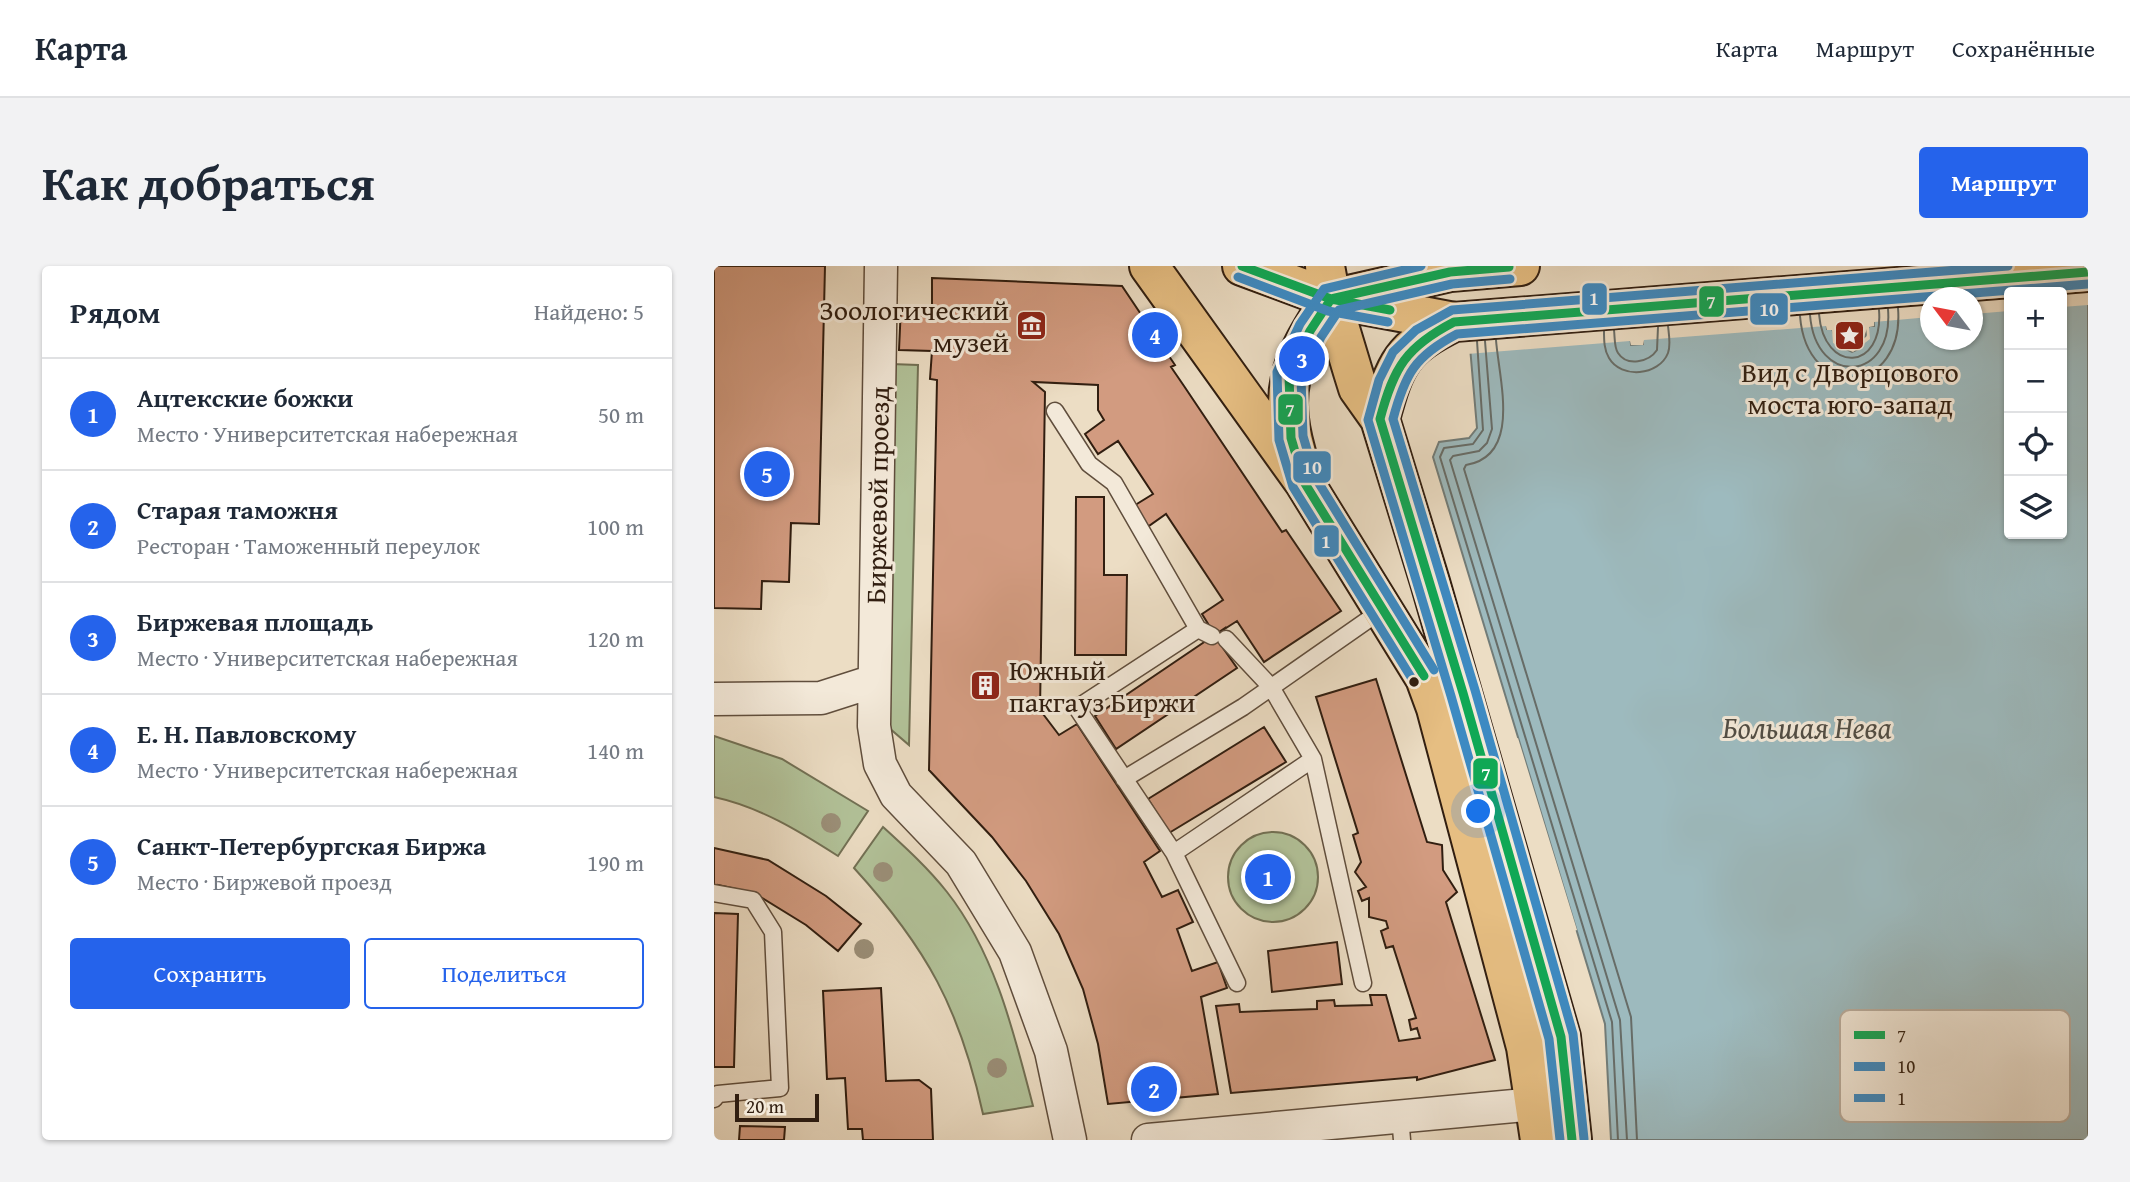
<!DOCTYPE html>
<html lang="ru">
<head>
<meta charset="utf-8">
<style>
	:root { --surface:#fff; --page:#f2f2f3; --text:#1f2937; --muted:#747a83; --line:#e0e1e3; --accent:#2563eb }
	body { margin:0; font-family:"Gentium Book Plus",serif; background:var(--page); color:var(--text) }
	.controls { position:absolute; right:21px; top:21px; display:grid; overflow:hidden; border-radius:7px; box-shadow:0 2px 5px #0004 }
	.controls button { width:63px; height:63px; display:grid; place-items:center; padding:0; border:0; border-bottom:2px solid var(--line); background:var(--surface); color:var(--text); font:35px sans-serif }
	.compass { position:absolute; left:1206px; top:21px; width:63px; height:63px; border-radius:50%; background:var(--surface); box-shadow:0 2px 5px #0004; rotate:302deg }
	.scale { position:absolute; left:21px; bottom:18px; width:84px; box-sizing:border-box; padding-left:7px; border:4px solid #311e10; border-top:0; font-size:19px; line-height:24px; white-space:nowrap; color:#311e10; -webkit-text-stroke:5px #f3e9d9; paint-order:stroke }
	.you { position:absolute; left:765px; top:546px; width:24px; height:24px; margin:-18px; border:5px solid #fff; border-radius:50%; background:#1a73e8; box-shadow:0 0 0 10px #1a73e833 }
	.badge { display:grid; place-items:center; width:46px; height:46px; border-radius:50%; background:var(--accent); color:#fff; font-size:23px; font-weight:700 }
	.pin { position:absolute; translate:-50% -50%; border:4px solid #fff; box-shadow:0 2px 7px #0006 }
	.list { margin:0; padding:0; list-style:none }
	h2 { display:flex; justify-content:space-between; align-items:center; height:91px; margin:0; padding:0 28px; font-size:30px }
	h2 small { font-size:23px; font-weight:400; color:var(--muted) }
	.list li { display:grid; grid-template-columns:46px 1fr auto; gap:21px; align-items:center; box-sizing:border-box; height:112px; padding:0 28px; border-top:2px solid var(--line) }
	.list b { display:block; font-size:26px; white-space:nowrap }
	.list p { margin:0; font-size:23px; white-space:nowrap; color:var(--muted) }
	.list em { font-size:23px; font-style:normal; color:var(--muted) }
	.actions { display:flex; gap:14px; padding:21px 28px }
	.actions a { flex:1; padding:16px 0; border:2px solid var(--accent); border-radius:7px; text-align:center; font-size:24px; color:var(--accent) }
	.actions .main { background:var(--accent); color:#fff }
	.icon { flex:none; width:38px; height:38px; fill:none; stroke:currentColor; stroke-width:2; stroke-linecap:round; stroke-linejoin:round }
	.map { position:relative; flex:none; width:1374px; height:874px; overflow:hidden; border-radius:7px }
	header { display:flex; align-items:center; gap:42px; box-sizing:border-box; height:98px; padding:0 35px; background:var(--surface); border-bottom:2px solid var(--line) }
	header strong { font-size:33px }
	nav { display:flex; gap:38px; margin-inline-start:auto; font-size:24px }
	.intro { display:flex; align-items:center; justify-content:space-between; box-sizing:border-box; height:168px; padding:0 42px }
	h1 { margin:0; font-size:49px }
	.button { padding:18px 32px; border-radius:7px; background:var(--accent); color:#fff; font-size:24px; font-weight:700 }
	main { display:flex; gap:42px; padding:0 42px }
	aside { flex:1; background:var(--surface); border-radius:7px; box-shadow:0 2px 5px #0004 }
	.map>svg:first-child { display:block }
	.green { fill:#b2c299; stroke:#727054; stroke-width:2 }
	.water { fill:#9dbabe; stroke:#727c78; stroke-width:2; fill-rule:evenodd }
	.pier { fill:#ecddc4 }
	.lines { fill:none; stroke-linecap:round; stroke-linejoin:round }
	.shore { stroke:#676c67; stroke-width:2 }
	.building { fill:#d29b80; stroke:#311e10; stroke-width:2 }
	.service-casing { stroke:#604e3d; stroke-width:19 }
	.minor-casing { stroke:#604e3d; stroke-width:35 }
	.primary-casing { stroke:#311e10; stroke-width:42 }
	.service { stroke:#f3e9d9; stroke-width:16 }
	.minor { stroke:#f3e9d9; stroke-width:32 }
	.primary { stroke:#e6be82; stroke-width:38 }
	.bus-1-casing { stroke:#f3e9d9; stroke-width:14 }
	.bus-2-casing { stroke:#f3e9d9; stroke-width:14 }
	.bus-3-casing { stroke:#f3e9d9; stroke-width:14 }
	.bus-1 { stroke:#10a855; stroke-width:9 }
	.bus-2 { stroke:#3d8ac2; stroke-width:9 }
	.bus-3 { stroke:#3d8ac2; stroke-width:9 }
	.tree { fill:#9b8f78 }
	.bus-dot { fill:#311e10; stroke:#f3e9d9; stroke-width:2.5 }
	.labels { text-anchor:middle; stroke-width:6; stroke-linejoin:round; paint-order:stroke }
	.poi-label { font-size:28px; fill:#311e10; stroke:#f3e9d9; text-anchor:end }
	.street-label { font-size:28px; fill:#311e10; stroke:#f3e9d9 }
	.water-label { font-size:30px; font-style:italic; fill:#514d44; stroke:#f3e9d9 }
	.key { fill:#f3e9d9; stroke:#b9ac9d; stroke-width:2 }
	.key-label { font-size:19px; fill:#311e10 }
	.line-badge { stroke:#f3e9d9; stroke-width:2.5 }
	.badge-label { font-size:19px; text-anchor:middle; font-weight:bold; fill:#fff }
</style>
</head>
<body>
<header>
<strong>Карта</strong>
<nav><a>Карта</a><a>Маршрут</a><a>Сохранённые</a></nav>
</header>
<div class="intro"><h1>Как добраться</h1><a class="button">Маршрут</a></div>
<main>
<aside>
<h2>Рядом<small>Найдено: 5</small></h2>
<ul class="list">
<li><span class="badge">1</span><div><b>Ацтекские божки</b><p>Место · Университетская набережная</p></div><em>50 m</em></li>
<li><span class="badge">2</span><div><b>Старая таможня</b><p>Ресторан · Таможенный переулок</p></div><em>100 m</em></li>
<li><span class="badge">3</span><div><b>Биржевая площадь</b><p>Место · Университетская набережная</p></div><em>120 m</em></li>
<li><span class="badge">4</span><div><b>Е. Н. Павловскому</b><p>Место · Университетская набережная</p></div><em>140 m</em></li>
<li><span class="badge">5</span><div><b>Санкт-Петербургская Биржа</b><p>Место · Биржевой проезд</p></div><em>190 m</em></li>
</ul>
<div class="actions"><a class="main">Сохранить</a><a>Поделиться</a></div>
</aside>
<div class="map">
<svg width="1374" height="874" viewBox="0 0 1374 874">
	<rect width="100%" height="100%" fill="#ecddc4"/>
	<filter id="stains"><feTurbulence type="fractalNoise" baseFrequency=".00286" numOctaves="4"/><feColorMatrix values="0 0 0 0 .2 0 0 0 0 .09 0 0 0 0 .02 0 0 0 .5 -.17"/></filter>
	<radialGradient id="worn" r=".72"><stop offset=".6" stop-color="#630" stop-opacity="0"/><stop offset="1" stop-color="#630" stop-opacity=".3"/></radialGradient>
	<path class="green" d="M177,98L204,99L195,479L167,455Z
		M0,470L68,493L154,545L124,590C85,565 46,541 0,531Z
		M169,561C192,582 214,602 233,626C281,687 300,767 319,840L269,848C246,743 213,682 140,602Z
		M514 611a45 45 0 1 1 90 0a45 45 0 1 1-90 0Z"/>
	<path class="water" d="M749,0H911L917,79L929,78L923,0H1108L1113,63H1118L1124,79L1138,86L1147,82L1155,60H1160L1155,0H1374V874H897L891,758L719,191L725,176L755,172L763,162ZM1295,26H1348V268H1295ZM1216,32H1258V74H1216Z"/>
	<path class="pier" d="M746,0H914L920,76L926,75L920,0H1112L1117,60L1121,62L1122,73L1138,83L1153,70L1152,60L1156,57L1151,0H1374V39L1348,41V26H1295V45L1259,48L1258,32H1216V51L1160,56V60L1155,61L1156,73L1139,86L1119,77L1118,64H1113L1112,60L930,74L929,79H917L916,75L753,88Z
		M804,472L863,664L860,665L801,473Z"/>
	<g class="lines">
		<path class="shore" d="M1105,48C1110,109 1170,105 1165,44
			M1096,49C1102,122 1180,116 1174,43
			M1086,50C1093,137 1191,129 1184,42
			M900,64C901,72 900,81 904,87C913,101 935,96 943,84L944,61
			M890,65C890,74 890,84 895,92C907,113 945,110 954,87C957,79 955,69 954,60
			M782,74C785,114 808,190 752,199L750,203L917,751L923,874
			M763,75L769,164L759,178L730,182L726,191L898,756L904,874
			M771,75L778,163L773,177L765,185L739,190L736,194L906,754L913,874"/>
	</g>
	<path class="building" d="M0,0H111L105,258L77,257L75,316L48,315L47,343L0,342Z
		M218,12L408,20L461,99L457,101L470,120L568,266L572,264L627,345L550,396L523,355L501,369L488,348L509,334L452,248L432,262L418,241L439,228L404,175L384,188L371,168L390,154L384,144V119L319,116L331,126L326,444L345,469L363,458L446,585L430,596L448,631L464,624L479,656L463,663L478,705L504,696L513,722L487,731L504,828L394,838L384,778L369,723L345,668L312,615L278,571L215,504L223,114L216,113L218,85L185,84L187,40L218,41Z
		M362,231H390V309H413L412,389H361Z
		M511,362L509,382L523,402L402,483L381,450Z
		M662,413L713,576L728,579L729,604L743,626L732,636L781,794L703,814V811L517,827L502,740L525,738L526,746L603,743V735L620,734L621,740L658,739L656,729H672L685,775L706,772L703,762L697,764L695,754L702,752L679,680L672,682L667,665L674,662L672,655L655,651V632L648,635L644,625L652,621L641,606L647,596L639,569L644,567L602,431Z
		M550,461L572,496L455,567L434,533Z
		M0,582L54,594L112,630L147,658L124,685L92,659L40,627L4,619L3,624H0Z
		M0,647L24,648L20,801H0Z
		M623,676L628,718L558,726L554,685Z
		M167,722L172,815L205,814L217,823L219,874H149L148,863H134L131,812L113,813L109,725Z
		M26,860L71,861L70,874H25Z"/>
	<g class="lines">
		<defs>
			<path id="service" d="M341,145L375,198L400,217L484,363L498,370
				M484,363L363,442L460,587L523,717
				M512,373L557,421L599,493L649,717
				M410,513L529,441L668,344
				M460,587L599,493
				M0,627L39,634L59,666L66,822L4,828L0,833
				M686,850L688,874"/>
			<path id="minor" d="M167,0L160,460L166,498L182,529L247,597L301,686L337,785L356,874
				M0,433L107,432L160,415
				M434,874L843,836"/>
			<path id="primary" d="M435,0L590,216L711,412L722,442L812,781L826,874
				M528,0L617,33L740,56L1374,6
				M611,0L617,33L639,106L644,122L666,153L716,316L847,771L858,874
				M666,153C681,97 687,82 740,56
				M586,200C562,125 575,97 617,33L736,6L806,0"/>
		</defs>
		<use href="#service" class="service-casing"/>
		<use href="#minor" class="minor-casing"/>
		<use href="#primary" class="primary-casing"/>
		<use href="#service" class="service"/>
		<use href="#minor" class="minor"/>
		<use href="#primary" class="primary"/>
		<defs>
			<path id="bus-1" d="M528,0L617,33L676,44
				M710,410L590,216L577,172L575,109L596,65L617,33L736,6L795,1
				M858,874L847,771L749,427L666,153C680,101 692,81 740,56L1374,6"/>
			<path id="bus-2" d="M524,11L614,45L674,56
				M720,404L601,211L589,170L587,112L607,71L625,44L738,18L796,13
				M870,873L859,768L761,424L679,153C691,108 701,90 743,68L1374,18"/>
			<path id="bus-3" d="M700,416L579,221L565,174L563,106L586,58L610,23L707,0
				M846,874L835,773L737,430L654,154L665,114L679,86L702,64L738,44L1294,0"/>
		</defs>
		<use href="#bus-1" class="bus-1-casing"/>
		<use href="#bus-2" class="bus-2-casing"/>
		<use href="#bus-3" class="bus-3-casing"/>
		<use href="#bus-1" class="bus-1"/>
		<use href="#bus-2" class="bus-2"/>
		<use href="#bus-3" class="bus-3"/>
	</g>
	<g class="tree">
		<circle cx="117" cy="557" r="10"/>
		<circle cx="169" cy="606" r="10"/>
		<circle cx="150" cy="683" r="10"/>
		<circle cx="283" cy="802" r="10"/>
	</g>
	<defs>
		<symbol id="museum-square" viewBox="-11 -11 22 22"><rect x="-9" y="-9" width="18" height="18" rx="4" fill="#8f2418" stroke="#f3e9d9"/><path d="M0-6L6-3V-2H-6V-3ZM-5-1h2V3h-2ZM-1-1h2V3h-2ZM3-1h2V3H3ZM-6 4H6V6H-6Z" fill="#fff"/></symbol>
		<symbol id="sight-square" viewBox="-11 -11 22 22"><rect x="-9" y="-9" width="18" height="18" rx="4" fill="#8f2418" stroke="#f3e9d9"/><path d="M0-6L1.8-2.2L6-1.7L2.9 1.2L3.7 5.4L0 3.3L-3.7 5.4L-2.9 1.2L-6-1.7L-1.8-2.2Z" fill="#fff"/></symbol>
		<symbol id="building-square" viewBox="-11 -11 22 22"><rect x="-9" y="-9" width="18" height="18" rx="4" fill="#8f2418" stroke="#f3e9d9"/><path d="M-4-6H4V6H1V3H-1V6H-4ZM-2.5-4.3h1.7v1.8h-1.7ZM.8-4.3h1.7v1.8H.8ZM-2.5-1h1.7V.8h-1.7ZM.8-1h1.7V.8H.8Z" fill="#fff"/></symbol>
	</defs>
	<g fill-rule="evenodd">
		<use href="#museum-square" x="300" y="42" width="35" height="35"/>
		<use href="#sight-square" x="1118" y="52" width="35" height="35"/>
		<use href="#building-square" x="254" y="402" width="35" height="35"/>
	</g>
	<circle class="bus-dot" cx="700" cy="416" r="6"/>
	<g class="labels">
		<g class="poi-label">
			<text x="295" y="54">Зоологический<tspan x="295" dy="32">музей</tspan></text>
			<text x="1136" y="116" text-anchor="middle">Вид с Дворцового<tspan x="1136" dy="32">моста юго-запад</tspan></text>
			<text x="295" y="414" text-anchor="start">Южный<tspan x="295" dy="32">пакгауз Биржи</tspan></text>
		</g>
		<g class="street-label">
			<text transform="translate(163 229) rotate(-89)" y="10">Биржевой проезд</text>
		</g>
		<g class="water-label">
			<text x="1093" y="472">Большая Нева</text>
		</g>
	</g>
	<rect x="1126" y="744" width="230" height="112" rx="10" class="key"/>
	<rect x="1140" y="765" width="31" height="8" fill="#10a855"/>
	<rect x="1140" y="796" width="31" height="9" fill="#3d8ac2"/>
	<rect x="1140" y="828" width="31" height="8" fill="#3d8ac2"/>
	<g class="key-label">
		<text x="1183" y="776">7</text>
		<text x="1183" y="807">10</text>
		<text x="1183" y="839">1</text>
	</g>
	<g class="line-badge">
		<rect x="867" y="16" width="27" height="34" rx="7" fill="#3d8ac2"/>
		<rect x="984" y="19" width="27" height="33" rx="7" fill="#10a855"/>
		<rect x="1035" y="26" width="40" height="34" rx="7" fill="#3d8ac2"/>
		<rect x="563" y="127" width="27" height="33" rx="7" fill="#10a855"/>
		<rect x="578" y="184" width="40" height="34" rx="7" fill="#3d8ac2"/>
		<rect x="599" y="258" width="27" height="34" rx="7" fill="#3d8ac2"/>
		<rect x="758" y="491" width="27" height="33" rx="7" fill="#10a855"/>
	</g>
	<g class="badge-label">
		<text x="880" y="39">1</text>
		<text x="997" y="42">7</text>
		<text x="1055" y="50">10</text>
		<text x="576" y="150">7</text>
		<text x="598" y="208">10</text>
		<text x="612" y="282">1</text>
		<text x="772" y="514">7</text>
	</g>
	<rect width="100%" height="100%" filter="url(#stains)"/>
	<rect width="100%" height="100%" fill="url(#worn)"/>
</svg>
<div class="controls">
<button>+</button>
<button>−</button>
<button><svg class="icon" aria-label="locate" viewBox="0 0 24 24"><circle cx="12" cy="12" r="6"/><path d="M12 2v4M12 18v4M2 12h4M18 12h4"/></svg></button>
<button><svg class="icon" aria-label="layers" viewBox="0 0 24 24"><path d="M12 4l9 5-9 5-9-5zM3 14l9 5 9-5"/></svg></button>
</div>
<svg class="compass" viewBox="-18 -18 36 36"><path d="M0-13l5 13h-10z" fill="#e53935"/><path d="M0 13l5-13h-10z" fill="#747a83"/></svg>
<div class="scale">20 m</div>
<div class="you"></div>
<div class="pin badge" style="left:554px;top:611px">1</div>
<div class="pin badge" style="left:440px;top:823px">2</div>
<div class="pin badge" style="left:588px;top:93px">3</div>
<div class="pin badge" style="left:441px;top:69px">4</div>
<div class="pin badge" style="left:53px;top:208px">5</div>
</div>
</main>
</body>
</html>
